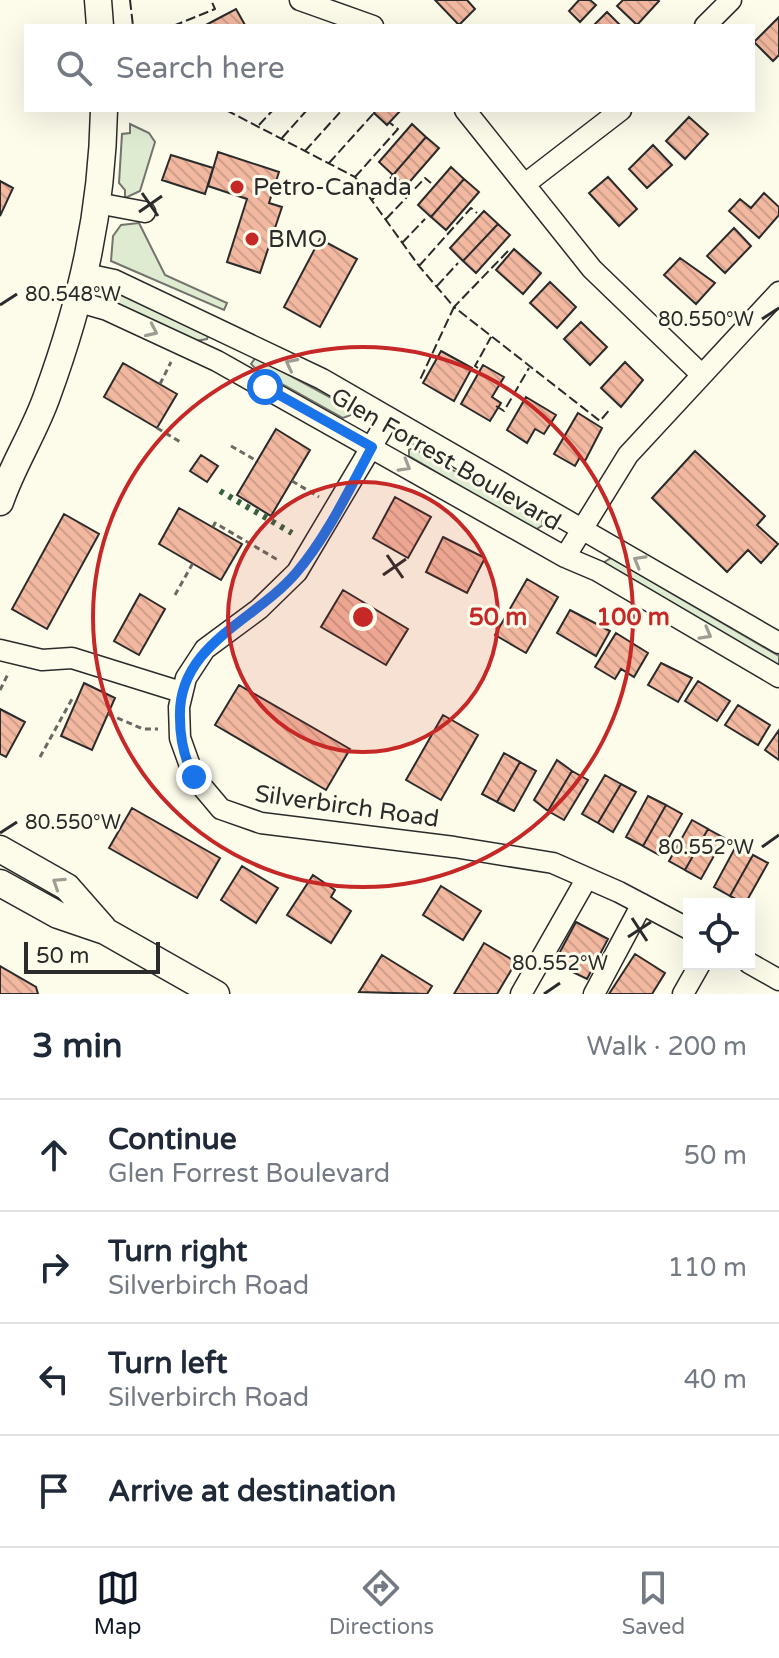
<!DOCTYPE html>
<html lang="en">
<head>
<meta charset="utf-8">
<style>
	:root { --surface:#fff; --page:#f2f2f3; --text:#1f2937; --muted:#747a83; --line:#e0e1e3; --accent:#111827 }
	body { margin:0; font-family:"Varela Round",sans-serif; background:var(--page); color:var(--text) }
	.controls { position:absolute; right:24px; bottom:24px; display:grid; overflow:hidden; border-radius:0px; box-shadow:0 8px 32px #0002 }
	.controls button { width:72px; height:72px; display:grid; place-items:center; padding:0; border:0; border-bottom:2px solid var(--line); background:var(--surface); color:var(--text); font:40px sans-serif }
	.scale { position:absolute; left:24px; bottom:20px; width:136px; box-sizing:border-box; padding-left:8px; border:4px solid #2b2b2b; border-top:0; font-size:22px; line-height:28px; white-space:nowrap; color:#2b2b2b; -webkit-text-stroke:6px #fdfbea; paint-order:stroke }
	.stop { position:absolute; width:24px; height:24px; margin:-18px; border:6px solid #1a73e8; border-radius:50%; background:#fff }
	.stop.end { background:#1a73e8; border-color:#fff; box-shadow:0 2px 8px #0008 }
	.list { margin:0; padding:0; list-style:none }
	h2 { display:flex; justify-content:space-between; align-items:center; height:104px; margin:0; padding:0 32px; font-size:34px }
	h2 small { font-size:26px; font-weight:400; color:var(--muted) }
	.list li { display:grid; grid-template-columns:52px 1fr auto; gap:24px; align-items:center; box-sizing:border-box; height:112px; padding:0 32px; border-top:2px solid var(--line) }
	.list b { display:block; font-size:30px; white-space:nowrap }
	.list p { margin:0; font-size:26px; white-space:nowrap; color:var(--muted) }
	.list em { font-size:26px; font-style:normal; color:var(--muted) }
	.icon { flex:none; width:44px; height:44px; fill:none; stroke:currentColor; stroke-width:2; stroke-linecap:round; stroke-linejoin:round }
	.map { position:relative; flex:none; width:779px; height:994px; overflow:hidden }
	.search { position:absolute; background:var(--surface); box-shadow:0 8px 32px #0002; left:24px; right:24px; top:24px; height:88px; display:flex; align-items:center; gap:20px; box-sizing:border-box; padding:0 28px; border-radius:0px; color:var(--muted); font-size:30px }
	.sheet { height:552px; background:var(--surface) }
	nav { display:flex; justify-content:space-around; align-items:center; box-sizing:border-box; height:112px; border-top:2px solid var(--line); background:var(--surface); font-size:22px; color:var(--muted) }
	nav a { display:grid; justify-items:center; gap:4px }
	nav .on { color:var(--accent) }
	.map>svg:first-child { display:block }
	.green { fill:#deebd1; stroke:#74746e; stroke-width:2 }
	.building { fill:url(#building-back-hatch); stroke:#2b2b2b; stroke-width:2 }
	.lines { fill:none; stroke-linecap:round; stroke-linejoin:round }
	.minor-casing { stroke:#2b2b2b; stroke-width:23 }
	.major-casing { stroke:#2b2b2b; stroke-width:29 }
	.path { stroke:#6a6964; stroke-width:3; stroke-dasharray:6 4; stroke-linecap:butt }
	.minor { stroke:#fdfbea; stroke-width:20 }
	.major { stroke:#fdfbea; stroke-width:26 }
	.hedge { stroke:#34623c; stroke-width:6; stroke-dasharray:4 6; stroke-linecap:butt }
	.fence { stroke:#2b2b2b; stroke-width:2; stroke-dasharray:10 4; stroke-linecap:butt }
	.oneway { stroke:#9e9d94 }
	.route { stroke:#1a73e8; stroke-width:10 }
	.ticks { fill:none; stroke:#2b2b2b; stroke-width:3 }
	.ring { fill:none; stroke:#c62828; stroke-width:4 }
	.poi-dot { fill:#c62828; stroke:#fdfbea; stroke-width:3 }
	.labels { text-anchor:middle; stroke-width:6; stroke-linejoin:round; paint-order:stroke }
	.poi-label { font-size:24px; fill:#2b2b2b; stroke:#fdfbea; text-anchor:start }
	.street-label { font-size:24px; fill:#2b2b2b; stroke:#fdfbea }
	.ticks-label { font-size:20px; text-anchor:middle; fill:#2b2b2b; stroke:#fdfbea; stroke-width:6; stroke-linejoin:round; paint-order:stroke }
	.centre { fill:#c62828; stroke:#fdfbea; stroke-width:4 }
	.ring-label { font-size:24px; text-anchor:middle; font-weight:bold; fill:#c62828; stroke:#fdfbea; stroke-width:6; stroke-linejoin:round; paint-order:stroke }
</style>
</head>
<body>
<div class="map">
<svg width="779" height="994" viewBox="0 0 779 994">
	<defs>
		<pattern id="building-back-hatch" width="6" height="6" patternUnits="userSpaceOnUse" patternTransform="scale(2)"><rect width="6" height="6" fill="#f2b8a0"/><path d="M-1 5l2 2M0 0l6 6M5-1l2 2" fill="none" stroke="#d09e8a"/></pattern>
	</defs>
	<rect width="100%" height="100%" fill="#fdfbea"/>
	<path class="green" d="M130,124L149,133L155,142L140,191L125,198V190L119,183L122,134L130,133Z
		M139,223L165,275L227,303L224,310L111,261L113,236L121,225Z
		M121,294L208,336L207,339L196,341L117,305L114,300Z
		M256,357L348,407L351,415L343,418L257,370L251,364Z
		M409,449H415L542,520L543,525L535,530L409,456Z
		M611,558L779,656V670L603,563Z"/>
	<path class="building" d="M435,0H467L475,9L459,25Z
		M579,0H590L596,5L580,22L569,11Z
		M623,0H658L659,1L637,25L617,6Z
		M236,9L245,25L204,26L221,17Z
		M607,12L621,26H593Z
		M779,17V55L773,61L754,42Z
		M376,110H401L387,125L374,113Z
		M689,117L708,134L685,159L666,141Z
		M412,124L426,137L393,175L379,162Z
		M426,137L439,148L406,186L393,175Z
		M653,145L672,165L647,188L629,169Z
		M218,152L279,172L269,203L282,207L260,273L227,262L247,199L208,186Z
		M171,155L213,168L205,194L162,180Z
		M451,167L464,179L431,217L418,205Z
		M608,177L637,209L619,226L589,193Z
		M464,179L479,192L446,230L431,217Z
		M0,181L13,188L0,216Z
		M764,193L779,207V215L759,238L729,211L740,199L751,208Z
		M484,211L498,224L463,261L450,248Z
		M498,224L510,235L476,273L463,261Z
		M734,228L751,246L725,273L707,256Z
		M320,239L357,259L320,327L284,307Z
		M514,249L541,273L523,294L496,270Z
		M680,258L715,283L696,304L664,275Z
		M550,282L576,307L557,328L530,303Z
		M581,322L607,347L590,365L564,339Z
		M441,351L472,368L454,401L423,383Z
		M625,362L643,380L621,407L601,388Z
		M123,363L177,394L157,428L104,397Z
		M483,365L504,377L492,397L501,403L490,421L461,404Z
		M526,397L556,415L544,434L535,429L527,443L507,430Z
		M578,413L602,428L585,461L580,457L575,466L554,454Z
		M276,429L310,450L271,516L237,495Z
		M695,451L765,516L757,525L778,544L761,563L748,550L727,572L652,498Z
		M201,455L218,466L207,482L190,471Z
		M395,497L431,517L408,558L373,538Z
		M179,508L242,544L221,580L159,544Z
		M64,514L99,534L47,629L12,609Z
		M443,537L485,558L467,593L426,572Z
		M527,579L558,597L526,653L495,635Z
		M343,590L408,629L386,665L321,627Z
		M140,594L165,609L139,655L114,641Z
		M570,610L610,631L596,656L557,633Z
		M616,633L648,653L634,677L621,669L615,679L595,667Z
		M661,663L692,678L678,702L648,685Z
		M698,681L730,701L717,721L685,701Z
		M84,683L115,698L92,750L61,736Z
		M239,685L350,749L326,790L215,725Z
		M738,705L770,725L758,745L725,725Z
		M0,709L25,722L6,757L0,754Z
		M443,715L478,735L441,800L406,780Z
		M779,730V760L765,750Z
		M504,753L520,762L497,802L482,794Z
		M557,760L572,771L548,811L534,800Z
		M520,762L536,771L514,811L497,802Z
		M572,771L588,780L564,820L548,811Z
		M605,775L621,784L598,823L582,814Z
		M621,784L636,792L613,832L598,823Z
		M648,796L666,805L643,846L626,837Z
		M666,805L682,814L659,855L643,846Z
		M132,808L220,858L197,898L109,848Z
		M692,820L708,829L685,870L669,861Z
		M708,829L724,838L701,879L685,870Z
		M736,846L753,855L730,896L714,887Z
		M753,855L768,863L745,904L730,896Z
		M242,866L278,888L256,923L221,900Z
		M313,875L335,890L331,897L351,911L331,943L287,915Z
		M441,886L481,911L463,940L423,915Z
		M576,922L608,939L587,979L554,963Z
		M484,943L516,962L497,994H454Z
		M635,954L665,973L652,994H609Z
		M382,955L432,986L427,994L359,992Z
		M0,966L36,987L38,994H0Z"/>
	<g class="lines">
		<defs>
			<path id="minor" d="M300,0L373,26
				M705,26L731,0
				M465,110L592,269L701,374
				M525,184L621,110
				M97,203L145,212
				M86,274L114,280L322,379L779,643
				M79,302L107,310L217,361L565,557L598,571L779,677
				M388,419L297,572L259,609L205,649L186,678L179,707L180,738L194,777L221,809L261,823L454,847L553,863L619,892L689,929
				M565,557L628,455L779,292
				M0,650L42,660L72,658L181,692
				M749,963L779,980
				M521,994L587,878
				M594,994L642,904
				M683,994L700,964"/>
			<path id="major" d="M98,0L100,26
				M0,502C12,466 34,433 47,396C82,300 102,213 104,110
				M0,849L67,887L103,928
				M0,883L58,915L105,931L216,994"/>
		</defs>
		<use href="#minor" class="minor-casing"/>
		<use href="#major" class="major-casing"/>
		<path class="path" d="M160,384L171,362
			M157,428L182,443
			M231,446L257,461
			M292,481L319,497
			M213,527L215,523L278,560
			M175,595L193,563
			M0,690L9,672
			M108,714L143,729H158
			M40,757L72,699L76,701"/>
		<use href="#minor" class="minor"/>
		<use href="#major" class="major"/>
		<path class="hedge" d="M220,491L292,533"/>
		<path class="fence" d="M130,0L133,26
			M173,26L215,9L211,0
			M226,110L355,177L419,266L454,307L419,382
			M259,125L273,110
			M282,138L307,110
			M305,151L342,110
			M329,163L374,113
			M355,177L398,129L390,123
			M372,200L393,175
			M386,219L425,178L431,183
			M402,243L425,219
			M508,251L454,307L600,421L611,408
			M419,266L471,208L477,213
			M437,286L458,263
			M478,368L475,366L491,337
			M496,406L504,411L529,368"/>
	</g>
	<defs><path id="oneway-chevron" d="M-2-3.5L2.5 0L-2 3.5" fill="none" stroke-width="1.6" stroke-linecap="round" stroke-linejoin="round" transform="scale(2)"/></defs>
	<g class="oneway">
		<use href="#oneway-chevron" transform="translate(152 331) rotate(25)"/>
		<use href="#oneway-chevron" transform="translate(291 364) rotate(-153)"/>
		<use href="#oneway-chevron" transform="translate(405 466) rotate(30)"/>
		<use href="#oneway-chevron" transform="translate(639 561) rotate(-150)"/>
		<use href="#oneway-chevron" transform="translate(706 634) rotate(29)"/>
		<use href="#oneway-chevron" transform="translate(58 883) rotate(-147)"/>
	</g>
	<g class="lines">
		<path class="route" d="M194,777C184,758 180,740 180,718C177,645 255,621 296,573C327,537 350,488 372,447L265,387"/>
	</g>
	<path class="ticks" d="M142,193L158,216M139,212L162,196M0,305L17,294M762,319L779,308M387,555L403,578M383,575L406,559M0,833L17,822M762,847L779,835M632,918L647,941M628,937L651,922M544,994L560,983"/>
	<circle cx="363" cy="617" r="135" fill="#c62828" fill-opacity=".12"/>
	<g class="ring">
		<circle cx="363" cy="617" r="135"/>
		<circle cx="363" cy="617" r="270"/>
	</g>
	<g class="poi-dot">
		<circle cx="237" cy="187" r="8"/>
		<circle cx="252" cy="239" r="8"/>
	</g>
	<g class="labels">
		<g class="poi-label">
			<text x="253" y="195">Petro-Canada</text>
			<text x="268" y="247">BMO</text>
		</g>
		<g class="street-label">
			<text transform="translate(446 459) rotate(30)" y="8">Glen Forrest Boulevard</text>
			<text transform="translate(347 806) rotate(8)" y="8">Silverbirch Road</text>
		</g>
	</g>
	<g class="ticks-label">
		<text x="73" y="301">80.548°W</text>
		<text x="706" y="326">80.550°W</text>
		<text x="73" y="829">80.550°W</text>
		<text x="706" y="854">80.552°W</text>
		<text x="560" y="970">80.552°W</text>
	</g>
	<circle cx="363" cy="617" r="12" class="centre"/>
	<g class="ring-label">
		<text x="498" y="625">50 m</text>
		<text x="633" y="625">100 m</text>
	</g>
</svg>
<div class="controls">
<button><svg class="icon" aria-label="locate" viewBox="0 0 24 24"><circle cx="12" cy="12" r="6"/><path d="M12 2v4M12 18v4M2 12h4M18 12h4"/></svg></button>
</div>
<div class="scale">50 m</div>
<div class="stop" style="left:265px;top:387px"></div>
<div class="stop end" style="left:194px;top:777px"></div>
<div class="search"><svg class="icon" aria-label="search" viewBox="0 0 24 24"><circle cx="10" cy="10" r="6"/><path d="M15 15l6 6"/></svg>Search here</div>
</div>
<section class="sheet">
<h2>3 min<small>Walk · 200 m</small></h2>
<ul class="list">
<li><svg class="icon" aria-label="ahead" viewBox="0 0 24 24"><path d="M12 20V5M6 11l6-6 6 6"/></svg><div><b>Continue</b><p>Glen Forrest Boulevard</p></div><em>50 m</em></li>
<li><svg class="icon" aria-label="right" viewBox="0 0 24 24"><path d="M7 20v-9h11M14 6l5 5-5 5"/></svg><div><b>Turn right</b><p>Silverbirch Road</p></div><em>110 m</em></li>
<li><svg class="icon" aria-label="left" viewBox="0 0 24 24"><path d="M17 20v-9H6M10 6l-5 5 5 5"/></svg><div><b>Turn left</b><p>Silverbirch Road</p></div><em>40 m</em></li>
<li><svg class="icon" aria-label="arrive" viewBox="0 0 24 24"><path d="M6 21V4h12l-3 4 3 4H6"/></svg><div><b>Arrive at destination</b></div></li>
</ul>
</section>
<nav>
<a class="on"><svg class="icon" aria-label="map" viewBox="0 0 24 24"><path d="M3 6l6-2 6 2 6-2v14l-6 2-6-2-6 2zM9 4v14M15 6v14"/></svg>Map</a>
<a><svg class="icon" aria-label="directions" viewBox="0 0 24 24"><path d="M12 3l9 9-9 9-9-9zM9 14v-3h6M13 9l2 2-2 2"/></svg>Directions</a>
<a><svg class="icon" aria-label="saved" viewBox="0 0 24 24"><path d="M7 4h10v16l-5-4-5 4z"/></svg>Saved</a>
</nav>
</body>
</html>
